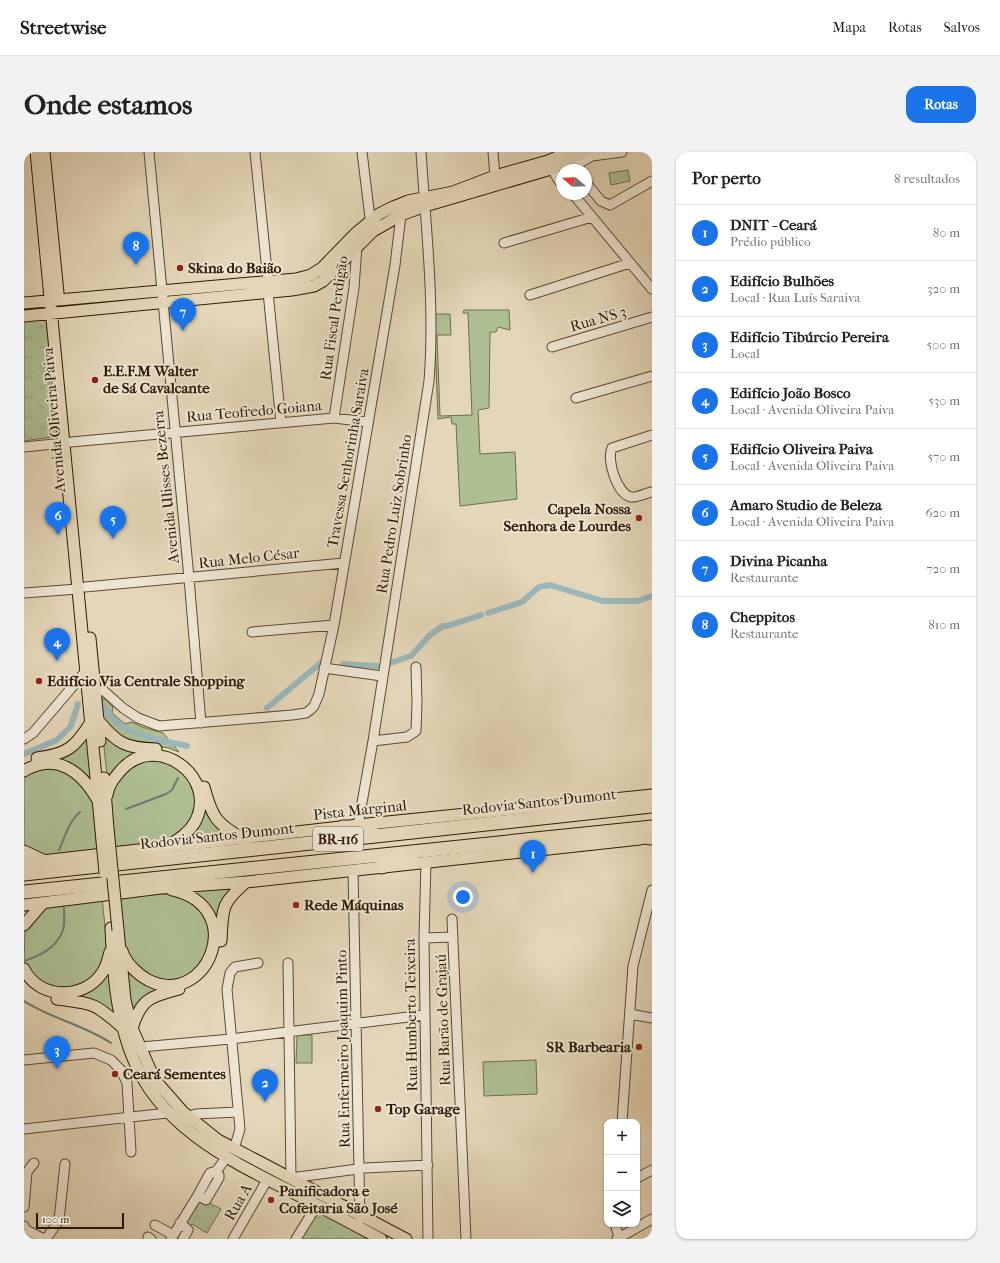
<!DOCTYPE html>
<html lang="pt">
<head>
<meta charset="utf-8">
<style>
	:root { --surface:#fff; --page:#f2f2f2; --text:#222; --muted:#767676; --line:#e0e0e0; --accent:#1a73e8 }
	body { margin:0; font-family:"IM FELL French Canon",serif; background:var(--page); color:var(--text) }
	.controls { position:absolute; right:12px; bottom:12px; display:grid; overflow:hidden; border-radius:8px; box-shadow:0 1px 3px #0004 }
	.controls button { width:36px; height:36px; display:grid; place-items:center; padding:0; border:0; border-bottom:1px solid var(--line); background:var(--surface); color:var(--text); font:20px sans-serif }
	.compass { position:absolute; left:532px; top:12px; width:36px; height:36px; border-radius:50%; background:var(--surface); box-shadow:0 1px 3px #0004; rotate:289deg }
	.scale { position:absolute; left:12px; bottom:10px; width:88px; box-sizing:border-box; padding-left:4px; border:2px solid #2d1b04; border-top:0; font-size:11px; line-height:14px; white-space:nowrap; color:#2d1b04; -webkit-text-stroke:3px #ede5d2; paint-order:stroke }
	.you { position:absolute; left:439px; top:745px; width:14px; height:14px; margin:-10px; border:3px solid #fff; border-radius:50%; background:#1a73e8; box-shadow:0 0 0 6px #1a73e833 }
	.badge { display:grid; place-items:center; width:26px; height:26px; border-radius:50%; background:var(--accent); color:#fff; font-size:13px; font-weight:700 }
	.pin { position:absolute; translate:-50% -33px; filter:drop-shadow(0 1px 2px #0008) }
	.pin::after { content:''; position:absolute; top:21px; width:14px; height:12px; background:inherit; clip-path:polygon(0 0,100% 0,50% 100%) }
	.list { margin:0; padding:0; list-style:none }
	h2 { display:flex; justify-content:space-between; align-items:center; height:52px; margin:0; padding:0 16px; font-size:17px }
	h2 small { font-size:13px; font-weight:400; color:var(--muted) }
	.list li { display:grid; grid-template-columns:26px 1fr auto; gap:12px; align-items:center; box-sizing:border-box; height:56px; padding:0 16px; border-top:1px solid var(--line) }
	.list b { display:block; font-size:15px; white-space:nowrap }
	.list p { margin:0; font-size:13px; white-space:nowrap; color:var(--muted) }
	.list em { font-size:13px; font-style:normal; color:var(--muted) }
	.icon { flex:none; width:22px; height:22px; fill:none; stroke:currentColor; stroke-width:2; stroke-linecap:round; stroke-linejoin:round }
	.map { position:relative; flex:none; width:628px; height:1087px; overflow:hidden; border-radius:12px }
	header { display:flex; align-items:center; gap:24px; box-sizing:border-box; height:56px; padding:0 20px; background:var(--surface); border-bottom:1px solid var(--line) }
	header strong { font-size:19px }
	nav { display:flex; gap:22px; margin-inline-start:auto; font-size:14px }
	.intro { display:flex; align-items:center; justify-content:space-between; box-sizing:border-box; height:96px; padding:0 24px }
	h1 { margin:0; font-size:28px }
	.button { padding:10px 18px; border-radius:12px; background:var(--accent); color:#fff; font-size:14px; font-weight:700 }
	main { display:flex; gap:24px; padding:0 24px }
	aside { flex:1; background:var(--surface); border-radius:12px; box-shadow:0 1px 3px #0004 }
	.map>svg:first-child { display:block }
	.green { fill:#aebf94; stroke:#6e6d4c }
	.park { fill:url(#park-tufts); stroke:#6e6d4c }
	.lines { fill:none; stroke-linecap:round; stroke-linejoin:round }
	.stream { stroke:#6f7971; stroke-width:2 }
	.canal { stroke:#9bb7ba; stroke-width:6 }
	.minor-casing { stroke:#5b4a31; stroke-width:11 }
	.major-casing { stroke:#2d1b04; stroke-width:13 }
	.highway-casing { stroke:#2d1b04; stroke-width:15 }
	.minor { stroke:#ede5d2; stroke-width:9 }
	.major { stroke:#e4d7b9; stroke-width:11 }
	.highway { stroke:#e4d7b9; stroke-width:13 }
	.major-bridge-casing { stroke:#2d1b04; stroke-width:13; stroke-linecap:butt }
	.major-bridge { stroke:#e4d7b9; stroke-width:11 }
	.poi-dot { fill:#8f2418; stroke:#ede5d2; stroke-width:1.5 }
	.labels { text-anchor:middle; stroke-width:4; stroke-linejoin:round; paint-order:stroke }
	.shield { fill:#ede5d2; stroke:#675842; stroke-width:1 }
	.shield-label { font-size:14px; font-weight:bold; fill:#2d1b04 }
	.poi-label { font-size:15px; font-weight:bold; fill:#2d1b04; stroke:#ede5d2; text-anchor:start }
	.street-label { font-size:15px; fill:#2d1b04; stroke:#ede5d2 }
</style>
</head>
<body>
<header>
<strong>Streetwise</strong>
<nav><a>Mapa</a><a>Rotas</a><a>Salvos</a></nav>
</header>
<div class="intro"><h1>Onde estamos</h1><a class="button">Rotas</a></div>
<main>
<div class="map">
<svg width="628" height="1087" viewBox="0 0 628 1087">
	<defs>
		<pattern id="park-tufts" width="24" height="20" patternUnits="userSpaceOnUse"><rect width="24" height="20" fill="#aebf94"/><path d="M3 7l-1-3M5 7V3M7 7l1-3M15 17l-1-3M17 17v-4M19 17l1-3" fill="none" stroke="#96a47e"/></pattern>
	</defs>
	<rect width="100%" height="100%" fill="#e4d7b9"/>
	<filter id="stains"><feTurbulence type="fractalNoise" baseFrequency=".005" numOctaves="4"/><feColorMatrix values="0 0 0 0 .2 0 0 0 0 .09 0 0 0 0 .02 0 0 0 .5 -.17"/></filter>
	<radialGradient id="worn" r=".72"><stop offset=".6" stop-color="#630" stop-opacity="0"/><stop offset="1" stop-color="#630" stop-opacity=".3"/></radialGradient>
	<path class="green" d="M604,18L606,29L587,33L585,21Z
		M440,158H485L486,178L474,175L472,180H466L465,256L454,258L456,302L491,300L493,347L436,354L432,272H428L427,265L414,267L410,162H426L427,183H413L416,264L448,263L444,161H439Z
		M75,547H81L89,555L88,561L101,572L108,570L118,575L139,581L155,600L145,596L94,587L78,565Z
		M78,577C103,612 130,589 158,608C190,630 168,663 210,685L156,691C220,634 127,557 84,632Z
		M64,580L68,634L54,618L12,609Z
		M137,607L162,621L173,647L165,674L144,691L90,698L86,643L90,630L110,611Z
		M16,616L45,619L68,646L73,699L26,705L0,697V622Z
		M214,733C179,759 208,792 183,819C177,825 169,831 160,834C138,842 117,836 108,864L101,812C158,882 239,776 161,739Z
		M143,741L163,745L184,766L187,796L171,821L150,830L121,824L100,796L94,745Z
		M78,746L83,793L81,806L71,825L44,838L18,833L0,812L1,776L20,756Z
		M85,813L92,866L45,844Z
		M273,883H288V911H272Z
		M512,908L513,942L460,944L459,910Z"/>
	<path class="park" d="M23,166L26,196L23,199L26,235L31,241L35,284L0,289V169Z
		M174,1045L197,1057L183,1081L168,1072L159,1087H150Z
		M295,1058L350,1087H277Z"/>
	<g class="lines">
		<path class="stream" d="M102,657L142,642L148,638L154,626
			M35,698C41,685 45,669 56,660
			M0,809C16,804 33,796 39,778C41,772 40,763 40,756
			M0,849C28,867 60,873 87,891"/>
		<path class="canal" d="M464,461L498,450L515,435L526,433L579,449H613L628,444
			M366,511L387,504L406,483L419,474H423L457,463
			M319,512L353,514
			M79,552C92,584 134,587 163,594
			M243,556L299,509
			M0,602L33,588L47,574L54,552"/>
		<defs>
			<path id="minor" d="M125,0L165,426L177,571
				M231,0L244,129
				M338,0L347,74
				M469,0L471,24
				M524,10L535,29L538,32
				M553,18L554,12L568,4L598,0
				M562,31L577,49L586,53L628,29
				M549,42L628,137
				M480,91L568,65
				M244,140L257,271
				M506,143L606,111
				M528,195L628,165
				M552,246L628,224
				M310,266L330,136L333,94
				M628,283L588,296C582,307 593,342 607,345C613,346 622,341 628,340
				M47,290L310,266L343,270
				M0,295L40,291
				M61,435L320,411
				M0,441L54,437
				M228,480L310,473
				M300,516L358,524
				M71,538L80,539L99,556L114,566L135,574L268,563L282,561L286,558L290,554L295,542L310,473L371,113L377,63
				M0,587L9,581L61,520
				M349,589L383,585L392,579L393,550L392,515
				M334,673L349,589L405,229C411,153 402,76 397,0
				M402,710L400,786L404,1087
				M329,718L336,1068
				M428,767L442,1087
				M400,786L429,785
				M264,811L267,1026L341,1016L404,1013
				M606,862L628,866
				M117,895L207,887L400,863
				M0,908L70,901L87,908L97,918L103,931L107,1000
				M166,968L168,963L172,962L214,960
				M598,970L609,814L628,738
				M0,977L143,961
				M210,997L216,977L203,837L206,821L211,815L234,811
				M189,1020L195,1023V1026L182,1048L174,1043L186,1021Z
				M191,1021L202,1006
				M613,1026L628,1018
				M0,1055L3,1020L10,1011
				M156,1071L164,1078L159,1087
				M591,1072L595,1085
				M131,1073L149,1083
				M0,1074L2,1078L20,1087
				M124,1085L127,1087
				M22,1087L35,1068L41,1012
				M147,1087L174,1043
				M209,1087L243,1028
				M272,1087L293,1053
				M593,1087L628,1067"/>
			<path id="major" d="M12,0L77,678
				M20,0L34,141
				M0,151L272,127L287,123L298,116L331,82L355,62L369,55L384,49L429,40L471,24L524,9L545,0
				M0,164L268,138L290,134L299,129L349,79L377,63L401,54L527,17L560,0
				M66,486L76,589
				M74,568C93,592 102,596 132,597
				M13,606C43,602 51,596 67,570
				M0,619C32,600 57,619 73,647
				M80,626L84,677
				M180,635C188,665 192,672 220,687
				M83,643C84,633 91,625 98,617C133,580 195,625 171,670C165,681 155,687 144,694
				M0,699L21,709
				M0,711L334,673L628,643
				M0,753L137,736L222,730L616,687
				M0,773L19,751
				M87,776C89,820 92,863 108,904C135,974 203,1007 266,1039C297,1055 327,1071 357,1087
				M94,778L101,848L108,876L125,915L131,928L159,960L194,988L382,1087
				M197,789C199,756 196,753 222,730
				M98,799C102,811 113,822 124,828C183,858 226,755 148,738
				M0,817C15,848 60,848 78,821C83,814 84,807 86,800
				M33,847C70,852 69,850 98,875
				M108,876C118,845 127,845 155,837"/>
			<path id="highway" d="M319,675L347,678
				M603,683L628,686
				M357,715L388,706
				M0,722L628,654
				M0,740L628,675"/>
		</defs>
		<use href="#minor" class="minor-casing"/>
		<use href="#major" class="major-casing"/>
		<use href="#highway" class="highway-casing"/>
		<use href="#minor" class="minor"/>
		<use href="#major" class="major"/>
		<use href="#highway" class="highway"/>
		<defs>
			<path id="major-bridge" d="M84,677L94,778
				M77,678L81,721"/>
		</defs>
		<use href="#major-bridge" class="major-bridge-casing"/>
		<use href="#major-bridge" class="major-bridge"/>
	</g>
	<g class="poi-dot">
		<circle cx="156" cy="116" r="4"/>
		<circle cx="71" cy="228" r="4"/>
		<circle cx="615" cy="366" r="4"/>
		<circle cx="15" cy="529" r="4"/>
		<circle cx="272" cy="753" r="4"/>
		<circle cx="615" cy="895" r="4"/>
		<circle cx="91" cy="922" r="4"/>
		<circle cx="354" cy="957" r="4"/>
		<circle cx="247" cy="1048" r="4"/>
	</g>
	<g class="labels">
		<rect class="shield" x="289" y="675" width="50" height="24" rx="3"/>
		<g class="shield-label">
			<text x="314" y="692">BR-116</text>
		</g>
		<g class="poi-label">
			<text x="164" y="121">Skina do Baião</text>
			<text x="79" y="224">E.E.F.M Walter<tspan x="79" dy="17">de Sá Cavalcante</tspan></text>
			<text x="607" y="362" text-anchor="end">Capela Nossa<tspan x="607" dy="17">Senhora de Lourdes</tspan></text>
			<text x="23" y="534">Edifício Via Centrale Shopping</text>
			<text x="280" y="758">Rede Máquinas</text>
			<text x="607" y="900" text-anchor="end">SR Barbearia</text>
			<text x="99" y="927">Ceará Sementes</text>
			<text x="362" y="962">Top Garage</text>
			<text x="255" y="1044">Panificadora e<tspan x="255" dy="17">Cofeitaria São José</tspan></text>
		</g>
		<g class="street-label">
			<text transform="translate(310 166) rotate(-82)" y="5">Rua Fiscal Perdigão</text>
			<text transform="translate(574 167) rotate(-16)" y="5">Rua NS 3</text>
			<text transform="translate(230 259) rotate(-5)" y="5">Rua Teofredo Goiana</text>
			<text transform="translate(30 268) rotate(-95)" y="5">Avenida Oliveira Paiva</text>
			<text transform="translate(324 306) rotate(-80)" y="5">Travessa Senhorinha Saraiva</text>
			<text transform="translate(142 335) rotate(-96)" y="5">Avenida Ulisses Bezerra</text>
			<text transform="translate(370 362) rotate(-81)" y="5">Rua Pedro Luiz Sobrinho</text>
			<text transform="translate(225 406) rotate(-6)" y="5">Rua Melo César</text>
			<text transform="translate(515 650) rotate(-6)" y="5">Rodovia Santos Dumont</text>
			<text transform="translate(336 658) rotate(-6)" y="5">Pista Marginal</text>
			<text transform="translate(193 684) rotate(-6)" y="5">Rodovia Santos Dumont</text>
			<text transform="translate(387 863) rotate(-91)" y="5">Rua Humberto Teixeira</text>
			<text transform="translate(419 868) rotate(-92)" y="5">Rua Barão de Grajaú</text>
			<text transform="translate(319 897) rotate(-91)" y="5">Rua Enfermeiro Joaquim Pinto</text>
			<text transform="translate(214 1050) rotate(-60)" y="5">Rua A</text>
		</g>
	</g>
	<rect width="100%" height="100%" filter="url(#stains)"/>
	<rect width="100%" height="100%" fill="url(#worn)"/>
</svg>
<div class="controls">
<button>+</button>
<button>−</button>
<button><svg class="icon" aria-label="layers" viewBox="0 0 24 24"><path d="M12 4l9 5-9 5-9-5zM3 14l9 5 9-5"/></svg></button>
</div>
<svg class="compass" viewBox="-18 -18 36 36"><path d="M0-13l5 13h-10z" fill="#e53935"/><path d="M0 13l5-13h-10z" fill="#767676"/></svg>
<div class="scale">100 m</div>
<div class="you"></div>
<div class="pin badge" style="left:509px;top:721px">1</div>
<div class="pin badge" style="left:241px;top:950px">2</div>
<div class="pin badge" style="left:33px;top:917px">3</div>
<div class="pin badge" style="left:33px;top:509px">4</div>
<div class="pin badge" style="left:89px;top:387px">5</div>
<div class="pin badge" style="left:34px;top:383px">6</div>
<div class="pin badge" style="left:159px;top:179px">7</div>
<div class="pin badge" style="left:112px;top:113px">8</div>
</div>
<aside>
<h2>Por perto<small>8 resultados</small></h2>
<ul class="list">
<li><span class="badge">1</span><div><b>DNIT - Ceará</b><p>Prédio público</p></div><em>80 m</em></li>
<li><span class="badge">2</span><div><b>Edifício Bulhões</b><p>Local · Rua Luís Saraiva</p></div><em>320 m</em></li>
<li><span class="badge">3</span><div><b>Edifício Tibúrcio Pereira</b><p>Local</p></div><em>500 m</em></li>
<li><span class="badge">4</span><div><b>Edifício João Bosco</b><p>Local · Avenida Oliveira Paiva</p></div><em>530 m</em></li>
<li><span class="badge">5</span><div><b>Edifício Oliveira Paiva</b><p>Local · Avenida Oliveira Paiva</p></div><em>570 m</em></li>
<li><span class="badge">6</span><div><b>Amaro Studio de Beleza</b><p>Local · Avenida Oliveira Paiva</p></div><em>620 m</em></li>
<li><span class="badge">7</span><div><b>Divina Picanha</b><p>Restaurante</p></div><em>720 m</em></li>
<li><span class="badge">8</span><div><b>Cheppitos</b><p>Restaurante</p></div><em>810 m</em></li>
</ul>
</aside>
</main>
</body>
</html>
